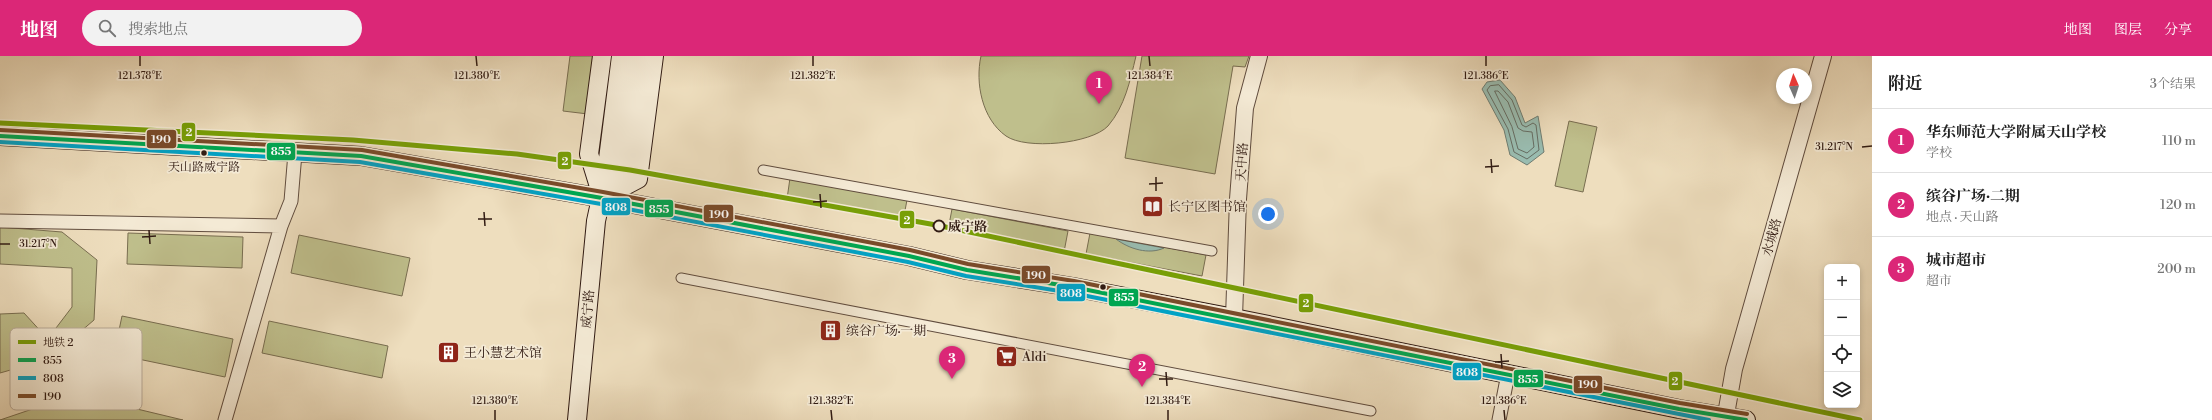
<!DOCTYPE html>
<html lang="zh">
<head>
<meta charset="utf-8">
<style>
	:root { --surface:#fff; --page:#f2f2f2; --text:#222; --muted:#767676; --line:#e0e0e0; --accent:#db2777 }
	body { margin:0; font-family:"Libre Bodoni","Noto Serif SC",serif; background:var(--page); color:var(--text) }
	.controls { position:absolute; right:12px; bottom:12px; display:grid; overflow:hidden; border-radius:6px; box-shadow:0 2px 6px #0003 }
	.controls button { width:36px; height:36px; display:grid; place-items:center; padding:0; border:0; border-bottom:1px solid var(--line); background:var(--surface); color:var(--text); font:20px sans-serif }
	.compass { position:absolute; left:1776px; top:12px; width:36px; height:36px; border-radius:50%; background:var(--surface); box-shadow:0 2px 6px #0003; rotate:357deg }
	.you { position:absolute; left:1268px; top:158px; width:14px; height:14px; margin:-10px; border:3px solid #fff; border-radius:50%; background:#1a73e8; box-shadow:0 0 0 6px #1a73e833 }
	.badge { display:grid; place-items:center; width:26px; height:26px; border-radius:50%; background:var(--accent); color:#fff; font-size:13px; font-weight:700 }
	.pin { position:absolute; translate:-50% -33px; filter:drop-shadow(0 1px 2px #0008) }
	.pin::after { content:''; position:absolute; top:21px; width:14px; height:12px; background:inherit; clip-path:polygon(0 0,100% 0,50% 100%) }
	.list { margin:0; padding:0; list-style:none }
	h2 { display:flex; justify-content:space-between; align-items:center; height:52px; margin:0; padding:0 16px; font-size:17px }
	h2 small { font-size:13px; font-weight:400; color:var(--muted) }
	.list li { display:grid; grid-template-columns:26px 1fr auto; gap:12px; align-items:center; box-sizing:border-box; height:64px; padding:0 16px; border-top:1px solid var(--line) }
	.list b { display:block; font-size:15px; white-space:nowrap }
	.list p { margin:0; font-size:13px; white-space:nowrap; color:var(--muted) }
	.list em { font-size:13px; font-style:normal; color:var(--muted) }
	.icon { flex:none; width:22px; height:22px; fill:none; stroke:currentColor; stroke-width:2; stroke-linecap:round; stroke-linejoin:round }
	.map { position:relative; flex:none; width:1872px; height:364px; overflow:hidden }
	header { display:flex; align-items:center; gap:24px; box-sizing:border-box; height:56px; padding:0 20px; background:var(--accent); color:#fff }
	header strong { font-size:19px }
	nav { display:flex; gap:22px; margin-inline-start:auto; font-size:14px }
	.search { width:280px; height:36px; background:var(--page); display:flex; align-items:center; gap:10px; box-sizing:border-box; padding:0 14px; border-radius:22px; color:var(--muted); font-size:15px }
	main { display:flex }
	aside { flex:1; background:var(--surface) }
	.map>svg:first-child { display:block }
	.green { fill:#bfbf8c; stroke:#786d50 }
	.water { fill:#99bcb0; stroke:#6f7c71 }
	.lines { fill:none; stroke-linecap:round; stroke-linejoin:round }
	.shore { stroke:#656c62; stroke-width:1 }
	.pedestrian-casing { stroke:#604c3e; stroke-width:11 }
	.minor-casing { stroke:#604c3e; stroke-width:15 }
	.tertiary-casing { stroke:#604c3e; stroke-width:18 }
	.secondary-casing { stroke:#311b13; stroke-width:20 }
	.pedestrian { stroke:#f4ead5; stroke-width:9 }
	.minor { stroke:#f4ead5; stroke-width:13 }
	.tertiary { stroke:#f4ead5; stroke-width:16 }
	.secondary { stroke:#f4ead5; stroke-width:18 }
	.bus-1-casing { stroke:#f4ead5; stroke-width:7 }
	.bus-2-casing { stroke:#f4ead5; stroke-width:7 }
	.bus-3-casing { stroke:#f4ead5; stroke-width:7 }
	.bus-1 { stroke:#00a651; stroke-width:4 }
	.bus-2 { stroke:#02a2c5; stroke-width:4 }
	.bus-3 { stroke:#7a4b2a; stroke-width:4 }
	.metro-1-casing { stroke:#f4ead5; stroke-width:8 }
	.metro-1 { stroke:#789f06; stroke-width:5 }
	.ticks { fill:none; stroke:#311b13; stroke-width:1.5 }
	.bus-dot { fill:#311b13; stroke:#f4ead5; stroke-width:1.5 }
	.stop-dot { fill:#f4ead5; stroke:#311b13; stroke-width:2 }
	.labels { text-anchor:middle; stroke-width:3.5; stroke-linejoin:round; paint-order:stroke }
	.bus-label { font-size:12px; fill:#311b13; stroke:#f4ead5 }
	.street-label { font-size:13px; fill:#311b13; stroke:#f4ead5 }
	.poi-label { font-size:13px; fill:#311b13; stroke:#f4ead5; text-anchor:start }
	.stop-label { font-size:13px; font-weight:bold; fill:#311b13; stroke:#f4ead5; text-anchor:start }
	.key { fill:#f4ead5; stroke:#baac9b; stroke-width:1 }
	.key-label { font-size:11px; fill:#311b13 }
	.ticks-label { font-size:10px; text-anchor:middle; fill:#311b13; stroke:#f4ead5; stroke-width:3.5; stroke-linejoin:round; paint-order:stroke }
	.line-badge { stroke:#f4ead5; stroke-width:1.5 }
	.badge-label { font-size:11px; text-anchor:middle; font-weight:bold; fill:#fff }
</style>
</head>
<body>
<header>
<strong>地图</strong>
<div class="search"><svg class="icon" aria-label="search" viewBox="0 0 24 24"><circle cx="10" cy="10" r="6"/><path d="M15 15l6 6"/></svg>搜索地点</div>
<nav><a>地图</a><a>图层</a><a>分享</a></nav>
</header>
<main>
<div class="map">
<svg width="1872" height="364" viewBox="0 0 1872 364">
	<rect width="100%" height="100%" fill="#eedebe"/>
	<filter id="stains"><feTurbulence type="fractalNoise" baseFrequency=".005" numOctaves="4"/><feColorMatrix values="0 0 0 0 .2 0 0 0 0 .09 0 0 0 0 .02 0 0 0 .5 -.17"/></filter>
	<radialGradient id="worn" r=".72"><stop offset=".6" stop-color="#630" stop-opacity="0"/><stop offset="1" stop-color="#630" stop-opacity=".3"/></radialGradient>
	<path class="green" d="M570,0H595L588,58L563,55Z
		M981,0H1136C1130,25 1125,50 1108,70C1091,88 1026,94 1006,80C982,63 975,27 981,0Z
		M1142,0H1249L1245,11L1233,10L1215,118L1125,102Z
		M1569,65L1597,71L1583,136L1555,130Z
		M790,122L907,144L903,165L787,143Z
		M952,153L1068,175L1064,196L948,174Z
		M0,171L62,176L97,204L94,264L73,282L56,272L72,251V212L0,208Z
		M128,177L243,181L242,212L127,208Z
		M1090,177L1206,199L1202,220L1086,198Z
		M299,179L410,202L402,240L291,217Z
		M24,257L45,280L71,286L91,342L183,364H0L68,341L60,315L49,303L0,317V258Z
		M122,260L233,283L225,321L114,298Z
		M269,265L388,290L382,322L262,297Z"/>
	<path class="water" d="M1500,24L1515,41L1525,67L1538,60L1544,96L1527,109L1510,99L1504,74L1482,33L1487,26Z
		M1116,183L1164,192C1149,199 1129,193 1116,183Z"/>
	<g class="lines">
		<path class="shore" d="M1499,29L1512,44L1522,69L1526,71L1533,67L1536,69L1539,94L1527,103L1514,96L1508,73L1487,34L1490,30Z
			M1495,35H1498L1508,46L1518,72L1523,75L1532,76L1534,91L1527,97L1518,93L1512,71Z"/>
		<defs>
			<path id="pedestrian" d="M763,114L1212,195
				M681,222L1371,355"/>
			<path id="minor" d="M0,165L281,170
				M225,364L281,170L291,145L295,97
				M1499,364L1508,318"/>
			<path id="tertiary" d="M1234,262L1238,143L1245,52L1259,0
				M1725,364L1734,313L1823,0"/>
			<path id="secondary" d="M0,80L361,100L602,142L909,200L967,214L1073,231L1234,262L1679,353L1746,364
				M601,137L589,98L602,0
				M607,137L621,120L636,0
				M602,142L638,123L654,0
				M577,364L596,165L606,119L621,0"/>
		</defs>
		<use href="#pedestrian" class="pedestrian-casing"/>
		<use href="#minor" class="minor-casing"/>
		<use href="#tertiary" class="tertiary-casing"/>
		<use href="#secondary" class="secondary-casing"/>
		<use href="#pedestrian" class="pedestrian"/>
		<use href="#minor" class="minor"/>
		<use href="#tertiary" class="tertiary"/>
		<use href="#secondary" class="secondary"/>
		<defs>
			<path id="bus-1" d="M0,80L361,100L602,142L909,200L967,214L1073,231L1679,353L1746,364"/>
			<path id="bus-2" d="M0,86L360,106L601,148L908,206L966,220L1072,237L1709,364"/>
			<path id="bus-3" d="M0,74L362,94L603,136L910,194L968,208L1074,225L1680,347L1747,358"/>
		</defs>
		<use href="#bus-1" class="bus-1-casing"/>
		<use href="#bus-2" class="bus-2-casing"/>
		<use href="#bus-3" class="bus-3-casing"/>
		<use href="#bus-1" class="bus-1"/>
		<use href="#bus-2" class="bus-2"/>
		<use href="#bus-3" class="bus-3"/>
		<defs>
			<path id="metro-1" d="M0,67L353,84L517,98L630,114L936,169L1860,364"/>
		</defs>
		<use href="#metro-1" class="metro-1-casing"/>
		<use href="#metro-1" class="metro-1"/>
	</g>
	<path class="ticks" d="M140,0V10M476,0L477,10M813,0V10M1149,0L1150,10M1486,0V10M1862,91L1872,90M1491,103L1492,117M1485,111L1499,110M1156,121V135M1149,128L1163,127M820,138L821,152M813,146L827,145M484,156L485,170M478,163H492M149,174L150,188M142,181L156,180M0,188H10M1501,298L1502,312M1495,306L1509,305M1166,316L1167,330M1159,323H1173M495,354V364M831,354L832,364M1168,354V364M1504,354L1505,364"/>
	<defs>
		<symbol id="library-square" viewBox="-11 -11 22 22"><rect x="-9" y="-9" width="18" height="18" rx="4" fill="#8f2418" stroke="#f4ead5"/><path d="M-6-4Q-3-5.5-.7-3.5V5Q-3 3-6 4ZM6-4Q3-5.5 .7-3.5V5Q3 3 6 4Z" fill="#fff"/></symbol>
		<symbol id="building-square" viewBox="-11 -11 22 22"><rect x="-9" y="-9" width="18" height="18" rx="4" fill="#8f2418" stroke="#f4ead5"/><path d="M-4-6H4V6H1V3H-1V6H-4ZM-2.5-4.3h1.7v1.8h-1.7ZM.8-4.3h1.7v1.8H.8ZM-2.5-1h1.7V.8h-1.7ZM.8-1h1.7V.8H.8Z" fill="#fff"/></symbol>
		<symbol id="supermarket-square" viewBox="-11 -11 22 22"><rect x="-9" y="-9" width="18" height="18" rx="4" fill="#8f2418" stroke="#f4ead5"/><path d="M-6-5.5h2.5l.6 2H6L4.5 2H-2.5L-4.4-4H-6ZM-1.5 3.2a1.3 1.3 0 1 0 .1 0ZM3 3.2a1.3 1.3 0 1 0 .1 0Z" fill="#fff"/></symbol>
	</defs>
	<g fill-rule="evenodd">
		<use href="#library-square" x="1140" y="138" width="25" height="25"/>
		<use href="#building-square" x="818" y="262" width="25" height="25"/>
		<use href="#building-square" x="436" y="284" width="25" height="25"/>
		<use href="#supermarket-square" x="994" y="288" width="25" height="25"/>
	</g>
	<g class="bus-dot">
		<circle cx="204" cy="97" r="3.5"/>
		<circle cx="1103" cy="231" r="3.5"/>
	</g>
	<circle class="stop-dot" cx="939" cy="170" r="5.5"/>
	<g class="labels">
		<g class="bus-label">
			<text x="204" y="115">天山路威宁路</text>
		</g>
		<g class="street-label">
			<text transform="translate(1241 106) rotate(-86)" y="5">天中路</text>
			<text transform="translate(1771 181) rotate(-74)" y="5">水城路</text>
			<text transform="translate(587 253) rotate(-85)" y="5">威宁路</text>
		</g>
		<g class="poi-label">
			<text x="1168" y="155">长宁区图书馆</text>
			<text x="846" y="279">缤谷广场·一期</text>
			<text x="464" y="301">王小慧艺术馆</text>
			<text x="1022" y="305">Aldi</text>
		</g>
		<g class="stop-label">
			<text x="948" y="175">威宁路</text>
		</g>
	</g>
	<rect x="10" y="272" width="132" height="82" rx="6" class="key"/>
	<rect x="18" y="284" width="18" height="4" fill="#789f06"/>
	<rect x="18" y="302" width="18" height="4" fill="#00a651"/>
	<rect x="18" y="320" width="18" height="4" fill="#02a2c5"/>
	<rect x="18" y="338" width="18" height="4" fill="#7a4b2a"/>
	<g class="key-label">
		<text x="43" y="290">地铁 2</text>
		<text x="43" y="308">855</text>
		<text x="43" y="326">808</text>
		<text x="43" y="344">190</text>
	</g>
	<g class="ticks-label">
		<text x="140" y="23">121.378°E</text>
		<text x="477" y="23">121.380°E</text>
		<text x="813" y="23">121.382°E</text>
		<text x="1150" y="23">121.384°E</text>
		<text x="1486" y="23">121.386°E</text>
		<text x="1834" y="94">31.217°N</text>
		<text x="38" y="191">31.217°N</text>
		<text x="495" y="348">121.380°E</text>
		<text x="831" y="348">121.382°E</text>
		<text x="1168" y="348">121.384°E</text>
		<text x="1504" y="348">121.386°E</text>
	</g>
	<g class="line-badge">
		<rect x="181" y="66" width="15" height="20" rx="4" fill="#789f06"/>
		<rect x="146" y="73" width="31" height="20" rx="4" fill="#7a4b2a"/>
		<rect x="266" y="86" width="30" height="19" rx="4" fill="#00a651"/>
		<rect x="557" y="95" width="15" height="19" rx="4" fill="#789f06"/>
		<rect x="601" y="141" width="30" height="19" rx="4" fill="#02a2c5"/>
		<rect x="644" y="143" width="30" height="19" rx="4" fill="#00a651"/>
		<rect x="703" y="148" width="31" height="19" rx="4" fill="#7a4b2a"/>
		<rect x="899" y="154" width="16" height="19" rx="4" fill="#789f06"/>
		<rect x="1021" y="209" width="30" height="19" rx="4" fill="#7a4b2a"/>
		<rect x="1056" y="227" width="30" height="19" rx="4" fill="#02a2c5"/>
		<rect x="1108" y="232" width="31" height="19" rx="4" fill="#00a651"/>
		<rect x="1298" y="237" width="16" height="20" rx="4" fill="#789f06"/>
		<rect x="1452" y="306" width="30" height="19" rx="4" fill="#02a2c5"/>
		<rect x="1513" y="313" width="31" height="19" rx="4" fill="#00a651"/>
		<rect x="1668" y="315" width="15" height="20" rx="4" fill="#789f06"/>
		<rect x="1573" y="319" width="30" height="19" rx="4" fill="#7a4b2a"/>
	</g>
	<g class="badge-label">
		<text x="189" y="80">2</text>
		<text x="161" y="87">190</text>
		<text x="281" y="99">855</text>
		<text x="565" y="109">2</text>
		<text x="616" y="155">808</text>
		<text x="659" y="157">855</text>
		<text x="719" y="162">190</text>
		<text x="907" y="168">2</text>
		<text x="1036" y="223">190</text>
		<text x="1071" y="241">808</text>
		<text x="1124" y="245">855</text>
		<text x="1306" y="251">2</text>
		<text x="1467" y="320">808</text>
		<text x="1528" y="327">855</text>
		<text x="1675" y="329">2</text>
		<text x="1588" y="332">190</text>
	</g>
	<rect width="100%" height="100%" filter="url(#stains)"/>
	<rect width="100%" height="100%" fill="url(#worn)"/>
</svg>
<div class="controls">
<button>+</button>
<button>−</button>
<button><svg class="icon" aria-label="locate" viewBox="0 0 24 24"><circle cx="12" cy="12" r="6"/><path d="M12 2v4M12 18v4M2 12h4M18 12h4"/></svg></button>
<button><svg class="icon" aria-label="layers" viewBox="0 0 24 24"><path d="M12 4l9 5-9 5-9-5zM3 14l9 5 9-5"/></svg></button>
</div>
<svg class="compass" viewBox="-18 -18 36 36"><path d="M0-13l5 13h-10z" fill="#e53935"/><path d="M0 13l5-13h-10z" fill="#767676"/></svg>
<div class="you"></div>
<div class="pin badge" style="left:1099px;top:48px">1</div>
<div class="pin badge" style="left:1142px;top:331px">2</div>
<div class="pin badge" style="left:952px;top:323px">3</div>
</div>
<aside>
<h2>附近<small>3个结果</small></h2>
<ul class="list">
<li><span class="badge">1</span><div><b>华东师范大学附属天山学校</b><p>学校</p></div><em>110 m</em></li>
<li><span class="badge">2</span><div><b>缤谷广场·二期</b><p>地点 · 天山路</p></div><em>120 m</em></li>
<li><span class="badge">3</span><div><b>城市超市</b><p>超市</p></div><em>200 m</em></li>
</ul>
</aside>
</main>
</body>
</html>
